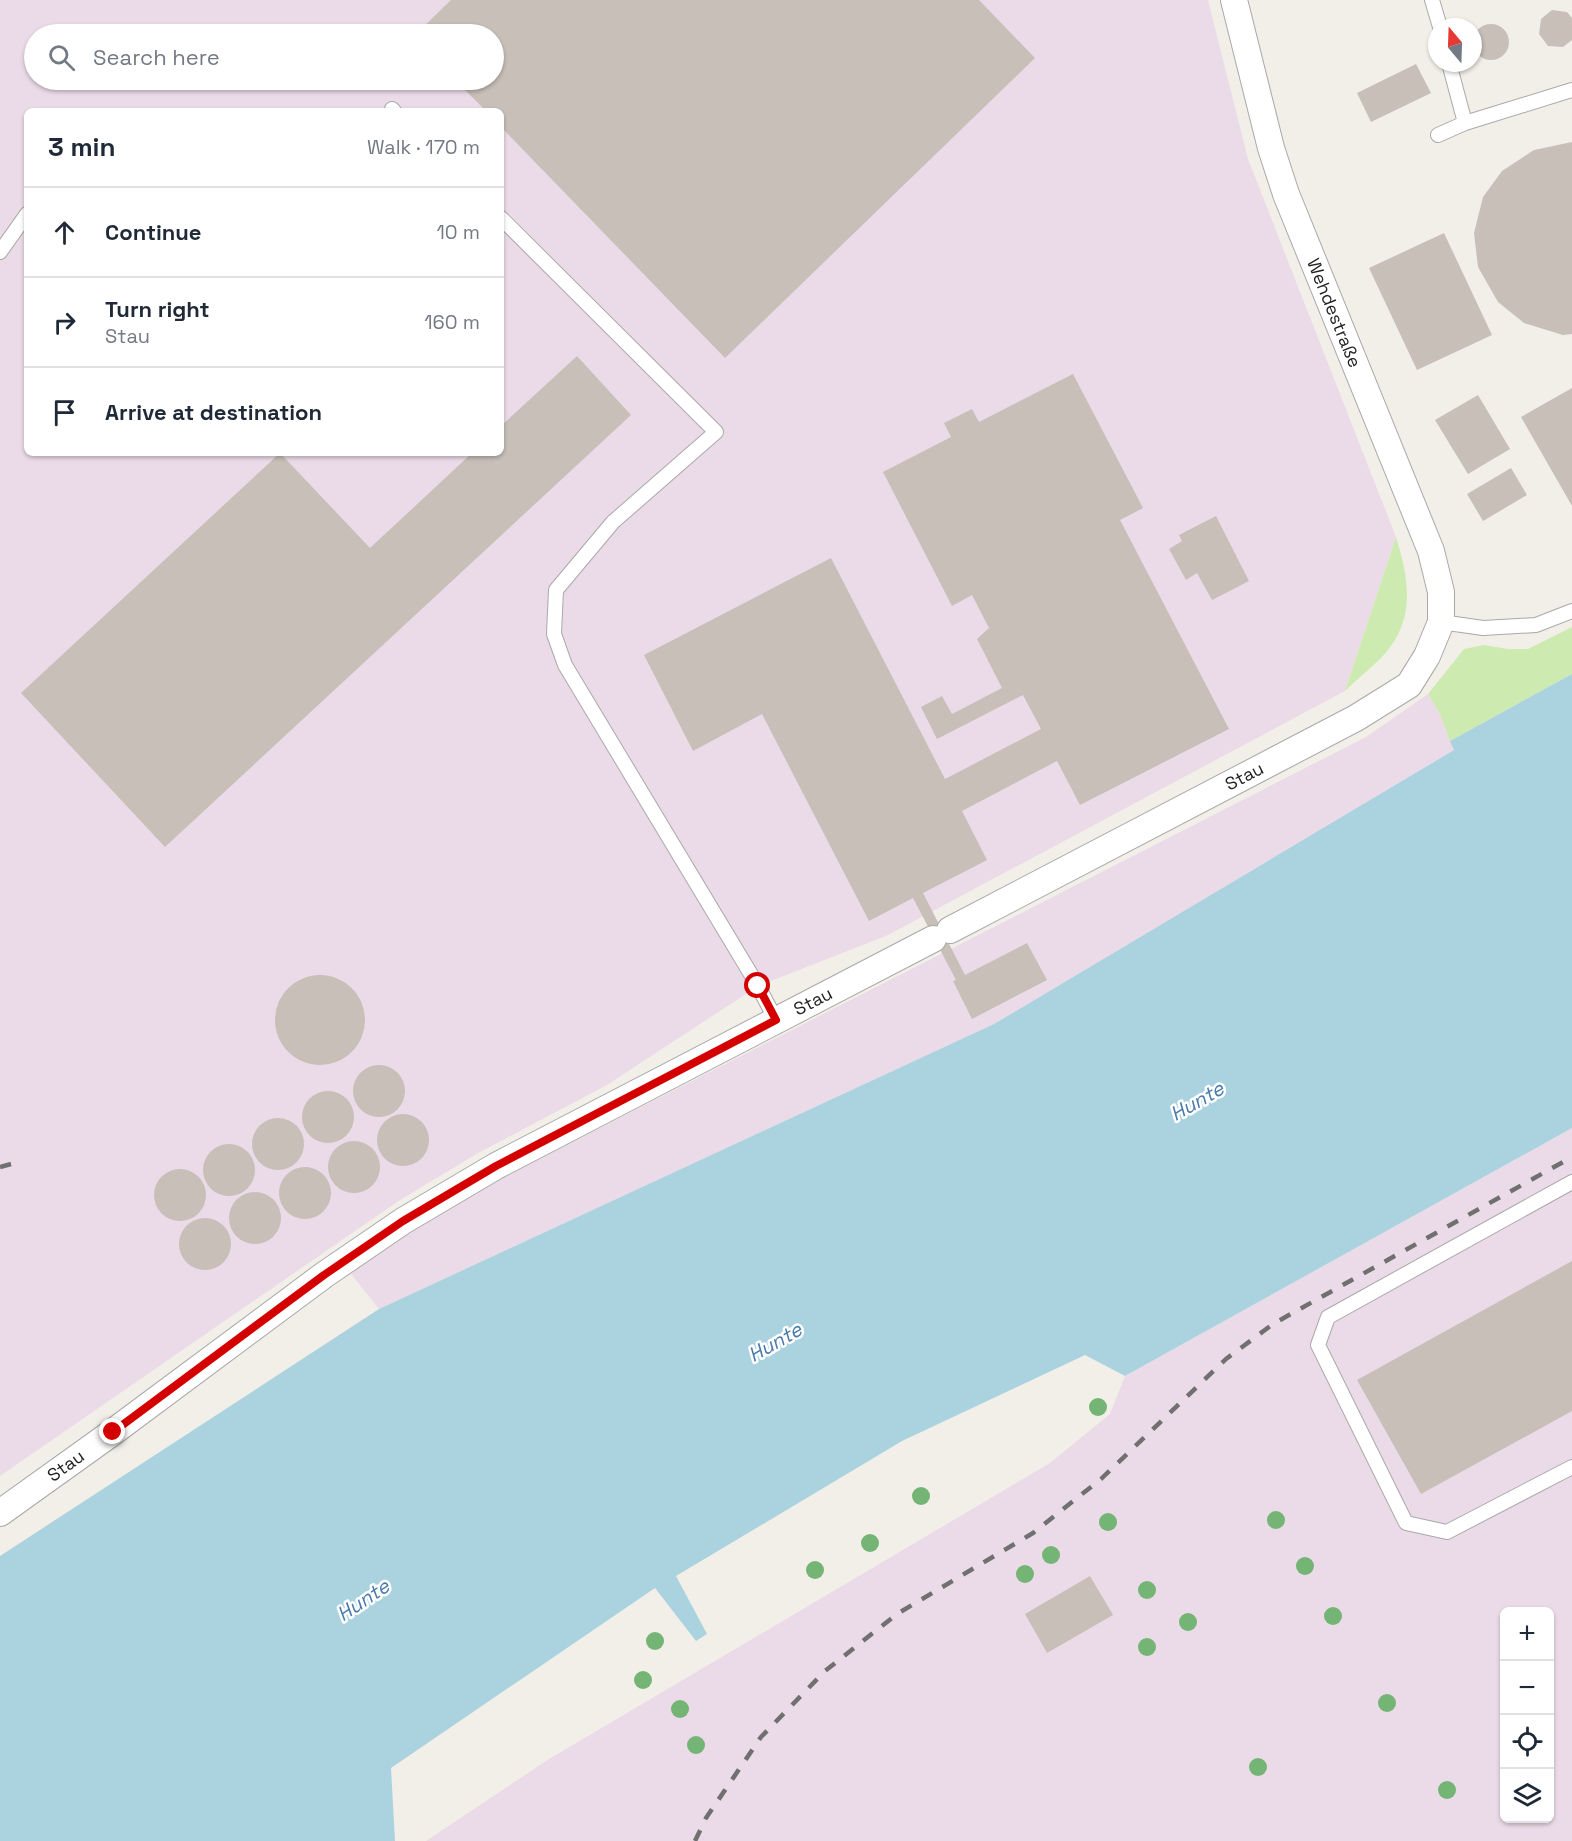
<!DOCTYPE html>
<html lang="en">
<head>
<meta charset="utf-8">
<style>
	:root { --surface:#fff; --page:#f6f6f7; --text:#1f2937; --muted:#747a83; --line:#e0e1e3 }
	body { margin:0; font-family:"Space Grotesk",sans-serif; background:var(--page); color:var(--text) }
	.controls { position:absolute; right:18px; bottom:18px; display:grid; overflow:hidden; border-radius:9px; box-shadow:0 2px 4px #0004 }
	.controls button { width:54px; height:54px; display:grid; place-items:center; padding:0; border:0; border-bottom:2px solid var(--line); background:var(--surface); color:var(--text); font:30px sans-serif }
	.compass { position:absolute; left:1428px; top:18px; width:54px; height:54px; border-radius:50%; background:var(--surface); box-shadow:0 2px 4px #0004; rotate:341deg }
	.stop { position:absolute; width:18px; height:18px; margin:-14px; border:4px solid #d40000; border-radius:50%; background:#fff }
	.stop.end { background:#d40000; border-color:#fff; box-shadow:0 2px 6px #0008 }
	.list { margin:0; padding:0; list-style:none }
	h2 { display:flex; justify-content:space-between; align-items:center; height:78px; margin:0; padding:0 24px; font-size:26px }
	h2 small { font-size:20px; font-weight:400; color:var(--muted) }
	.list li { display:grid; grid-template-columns:39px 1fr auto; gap:18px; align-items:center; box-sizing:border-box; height:90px; padding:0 24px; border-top:2px solid var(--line) }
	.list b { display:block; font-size:22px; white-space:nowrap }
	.list p { margin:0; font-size:20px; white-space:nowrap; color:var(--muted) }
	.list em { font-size:20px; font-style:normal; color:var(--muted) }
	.icon { flex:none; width:33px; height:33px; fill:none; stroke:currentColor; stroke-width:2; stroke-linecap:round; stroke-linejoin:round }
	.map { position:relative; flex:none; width:1572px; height:1841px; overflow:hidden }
	.search { position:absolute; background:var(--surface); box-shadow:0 2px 4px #0004; left:24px; top:24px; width:480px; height:66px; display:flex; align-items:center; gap:15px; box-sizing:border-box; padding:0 21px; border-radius:33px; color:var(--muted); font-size:22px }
	.panel { position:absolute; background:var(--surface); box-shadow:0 2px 4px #0004; left:24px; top:108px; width:480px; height:348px; border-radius:9px }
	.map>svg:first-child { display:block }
	.industrial { fill:#ebdbe8; fill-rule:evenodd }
	.grass { fill:#cdebb0 }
	.water { fill:#aad3df }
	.building { fill:#c7bfb8 }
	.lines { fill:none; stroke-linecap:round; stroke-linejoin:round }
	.service-casing { stroke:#a9a9a9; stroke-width:16 }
	.minor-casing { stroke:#a9a9a9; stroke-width:28 }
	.service { stroke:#fff; stroke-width:14 }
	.minor { stroke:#fff; stroke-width:26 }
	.rail { stroke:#707070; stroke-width:4.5; stroke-dasharray:12 12; stroke-linecap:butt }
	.tree { fill:#74b475 }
	.route { stroke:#d40000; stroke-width:8 }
	.labels { text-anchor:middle; stroke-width:5; stroke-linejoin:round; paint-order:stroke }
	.street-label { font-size:18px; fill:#222; stroke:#fff }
	.water-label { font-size:20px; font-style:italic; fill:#4a7aab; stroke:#fff }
</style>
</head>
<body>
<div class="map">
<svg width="1572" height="1841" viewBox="0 0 1572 1841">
	<rect width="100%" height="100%" fill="#f2efe9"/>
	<path class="industrial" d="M0,0H1208L1248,159L1396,537L1345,691L888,935L758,986L607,1085L478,1153L400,1200L0,1476ZM34,34H494V80H34ZM27,111H501V453H27Z
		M1428,694L1440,714L1454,750L994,1024L379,1309L351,1274L382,1249L502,1178L1366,737Z
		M1572,1128V1841H426L549,1759L1050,1463L1110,1414L1125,1376ZM1504,1612H1550V1818H1504Z"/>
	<path class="grass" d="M1396,537C1410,582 1416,623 1380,659C1369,670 1356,680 1345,691Z
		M1572,627V674L1450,741L1440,714L1428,694L1464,649L1484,645L1508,649H1528Z"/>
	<path class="water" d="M1572,674V1128L1125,1376L1085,1355L902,1441L676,1576L707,1634L696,1641L655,1588L391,1768L395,1841H0V1556L379,1309L994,1024L1454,750L1450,741Z"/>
	<path class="building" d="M451,0H979L1035,58L725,358L501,127V111H486L455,80H494V34H416Z
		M1552,10L1567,12L1572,18V40L1563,47L1548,46L1539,34L1541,19Z
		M1473 42a18 18 0 1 1 36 0a18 18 0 1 1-36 0Z
		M1416,64L1431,93L1371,122L1357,93Z
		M1572,142V334L1563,335L1524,323L1498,302L1478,267L1474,233L1483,197L1502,171L1534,150Z
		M1444,233L1492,335L1417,370L1369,268Z
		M577,356L631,415L165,847L21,693L280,453L370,548L472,453H501V426Z
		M1073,374L1143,508L1120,520L1229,729L1080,805L1057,761L962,811L987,860L923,893L965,975L1027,943L1047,980L972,1019L953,981L956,980L913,898L869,921L762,714L693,751L644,655L831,558L945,779L1041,729L1023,695L937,739L921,707L942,696L952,714L1002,688L977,639L989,628L972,595L952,606L883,472L951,437L944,423L972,409L979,422Z
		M1572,388V506L1521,417Z
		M1478,395L1510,449L1468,474L1435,420Z
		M1511,468L1527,495L1483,521L1467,494Z
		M1216,516L1249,581L1212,600L1197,573L1186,580L1169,549L1182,541L1179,535Z
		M275 1020a45 45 0 1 1 90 0a45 45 0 1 1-90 0Z
		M353 1091a26 26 0 1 1 52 0a26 26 0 1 1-52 0Z
		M302 1117a26 26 0 1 1 52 0a26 26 0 1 1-52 0Z
		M377 1140a26 26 0 1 1 52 0a26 26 0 1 1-52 0Z
		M252 1144a26 26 0 1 1 52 0a26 26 0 1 1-52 0Z
		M328 1167a26 26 0 1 1 52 0a26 26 0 1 1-52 0Z
		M203 1170a26 26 0 1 1 52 0a26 26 0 1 1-52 0Z
		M279 1193a26 26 0 1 1 52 0a26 26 0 1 1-52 0Z
		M154 1195a26 26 0 1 1 52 0a26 26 0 1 1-52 0Z
		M229 1218a26 26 0 1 1 52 0a26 26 0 1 1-52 0Z
		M179 1244a26 26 0 1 1 52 0a26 26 0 1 1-52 0Z
		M1572,1261V1411L1421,1494L1357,1380Z
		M1090,1576L1113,1615L1047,1653L1025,1614Z"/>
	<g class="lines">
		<defs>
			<path id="service" d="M1432,0L1440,27
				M1449,63L1465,123
				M392,109L394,111
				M1438,135L1465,123L1572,90
				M501,218L716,432L613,522L556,590L554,634L565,665L758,986L776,1020
				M0,252L27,214
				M1441,622L1483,628L1536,625L1572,611
				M1572,1182L1328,1317L1318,1345L1406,1523L1447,1532L1572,1467"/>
			<g id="minor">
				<path id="s1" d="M950,930L1356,718L1409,685L1427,656L1441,622V592L1431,551L1286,194L1271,148L1234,0"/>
				<path id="s2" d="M0,1513L113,1432L324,1275L403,1221L496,1166L933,939"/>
			</g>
		</defs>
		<use href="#service" class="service-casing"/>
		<use href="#minor" class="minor-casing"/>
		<use href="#service" class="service"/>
		<use href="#minor" class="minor"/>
		<path class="rail" d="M0,1167L11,1164
			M695,1841L706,1818L761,1737L825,1671L897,1614L1033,1533L1101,1479L1226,1359L1273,1324L1572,1157"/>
	</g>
	<g class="tree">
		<circle cx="1098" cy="1407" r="9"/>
		<circle cx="921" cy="1496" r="9"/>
		<circle cx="1276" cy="1520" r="9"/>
		<circle cx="1108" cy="1522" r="9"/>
		<circle cx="870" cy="1543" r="9"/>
		<circle cx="1051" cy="1555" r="9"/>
		<circle cx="1305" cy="1566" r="9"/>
		<circle cx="815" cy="1570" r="9"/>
		<circle cx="1025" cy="1574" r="9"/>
		<circle cx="1147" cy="1590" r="9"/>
		<circle cx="1333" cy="1616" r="9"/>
		<circle cx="1188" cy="1622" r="9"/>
		<circle cx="655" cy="1641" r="9"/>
		<circle cx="1147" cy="1647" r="9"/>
		<circle cx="643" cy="1680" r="9"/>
		<circle cx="1387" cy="1703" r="9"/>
		<circle cx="680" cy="1709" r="9"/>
		<circle cx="696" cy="1745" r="9"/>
		<circle cx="1258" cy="1767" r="9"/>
		<circle cx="1447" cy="1790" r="9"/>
	</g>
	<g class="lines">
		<path class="route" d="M113,1432L324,1275L403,1221L496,1166L776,1020L758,986"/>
	</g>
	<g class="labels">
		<g class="street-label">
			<text transform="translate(1334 313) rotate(68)" y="6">Wehdestraße</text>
			<text dy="6" stroke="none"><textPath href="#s1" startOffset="332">Stau</textPath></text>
			<text dy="6" stroke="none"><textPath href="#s2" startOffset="963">Stau</textPath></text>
			<text dy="6" stroke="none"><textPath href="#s2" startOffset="81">Stau</textPath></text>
		</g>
		<g class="water-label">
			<text transform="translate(1197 1101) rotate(-30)" y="7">Hunte</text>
			<text transform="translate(775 1342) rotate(-30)" y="7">Hunte</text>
			<text transform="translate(363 1600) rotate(-34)" y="7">Hunte</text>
		</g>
	</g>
</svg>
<div class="controls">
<button>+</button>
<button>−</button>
<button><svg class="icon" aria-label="locate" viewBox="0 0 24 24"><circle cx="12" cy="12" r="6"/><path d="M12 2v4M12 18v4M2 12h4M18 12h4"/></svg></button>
<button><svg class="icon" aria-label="layers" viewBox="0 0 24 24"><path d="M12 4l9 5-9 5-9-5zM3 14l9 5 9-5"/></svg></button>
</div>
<svg class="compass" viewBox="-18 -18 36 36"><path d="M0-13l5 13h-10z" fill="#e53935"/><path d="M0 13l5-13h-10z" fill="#747a83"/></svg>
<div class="stop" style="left:758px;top:986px"></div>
<div class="stop end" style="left:113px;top:1432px"></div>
<div class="search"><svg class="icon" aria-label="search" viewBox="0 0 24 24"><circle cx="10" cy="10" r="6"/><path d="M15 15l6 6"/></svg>Search here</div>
<section class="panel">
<h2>3 min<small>Walk · 170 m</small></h2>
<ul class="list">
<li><svg class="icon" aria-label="ahead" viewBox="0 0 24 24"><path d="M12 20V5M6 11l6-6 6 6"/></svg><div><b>Continue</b></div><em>10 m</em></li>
<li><svg class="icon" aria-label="right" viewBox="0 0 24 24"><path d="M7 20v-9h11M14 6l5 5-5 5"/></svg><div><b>Turn right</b><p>Stau</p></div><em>160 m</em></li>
<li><svg class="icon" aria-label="arrive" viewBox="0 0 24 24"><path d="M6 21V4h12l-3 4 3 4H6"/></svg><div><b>Arrive at destination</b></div></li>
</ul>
</section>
</div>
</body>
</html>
